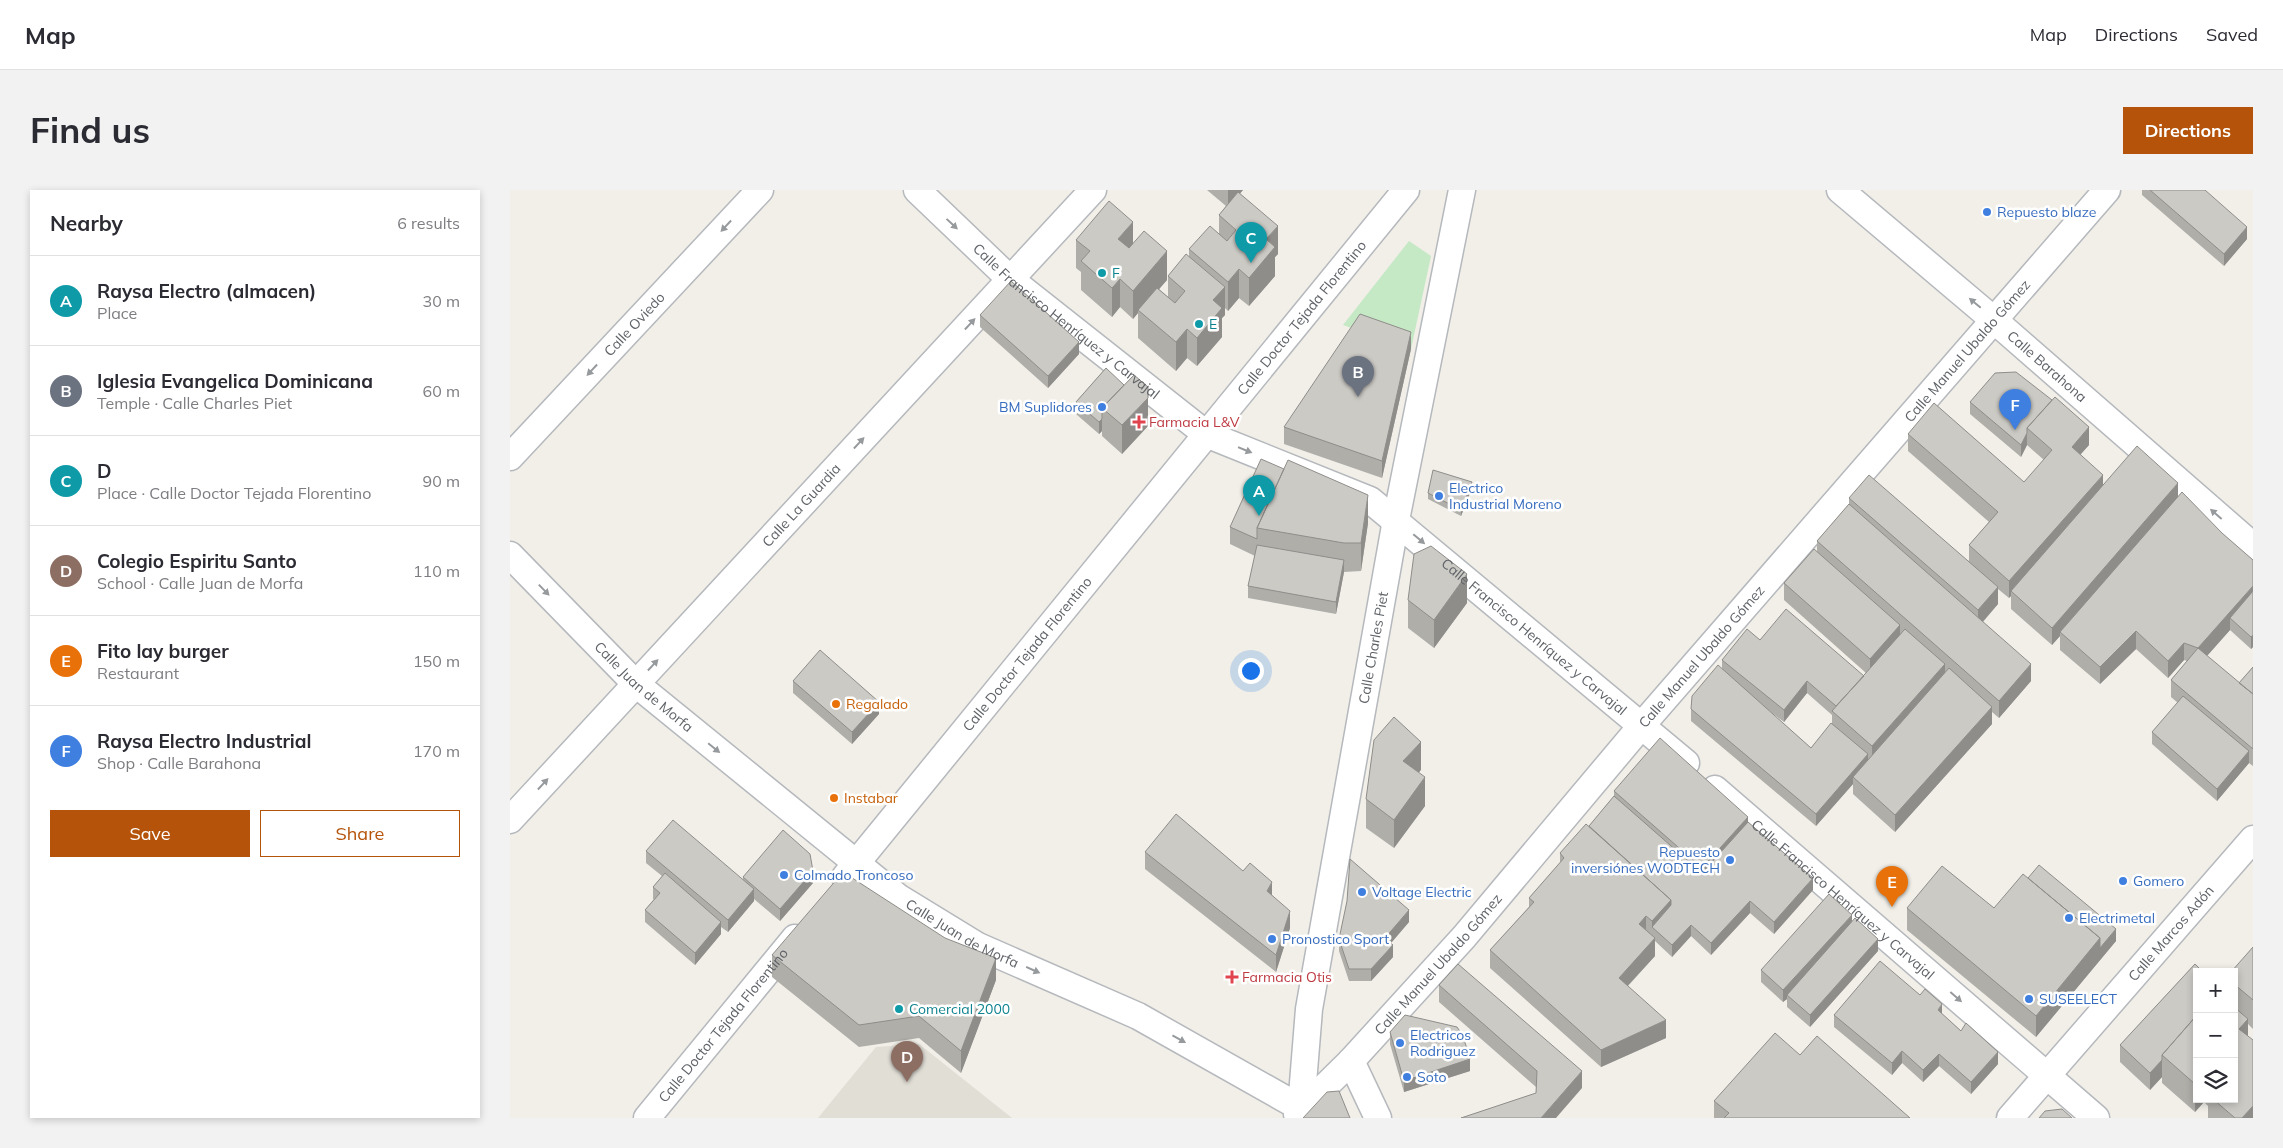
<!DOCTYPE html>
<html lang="en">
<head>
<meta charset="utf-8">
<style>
	:root { --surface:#fff; --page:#f2f2f3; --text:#2b2b33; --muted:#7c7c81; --line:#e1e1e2; --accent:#b45309 }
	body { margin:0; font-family:Mulish,sans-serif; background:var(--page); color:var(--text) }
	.controls { position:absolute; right:15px; bottom:15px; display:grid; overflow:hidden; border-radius:0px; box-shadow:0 2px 8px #0003 }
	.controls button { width:45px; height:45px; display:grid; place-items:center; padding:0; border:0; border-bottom:1px solid var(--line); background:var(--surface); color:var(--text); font:25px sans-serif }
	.you { position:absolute; left:740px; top:480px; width:18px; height:18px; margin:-12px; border:4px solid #fff; border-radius:50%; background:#1a73e8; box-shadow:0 0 0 8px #1a73e833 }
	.badge { display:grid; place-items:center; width:32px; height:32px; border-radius:50%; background:var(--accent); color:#fff; font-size:16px; font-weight:700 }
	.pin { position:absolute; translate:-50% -41px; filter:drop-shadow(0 1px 2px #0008) }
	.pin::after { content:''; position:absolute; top:26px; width:18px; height:15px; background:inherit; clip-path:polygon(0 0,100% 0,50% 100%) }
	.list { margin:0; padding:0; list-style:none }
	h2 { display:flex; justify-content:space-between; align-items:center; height:65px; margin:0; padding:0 20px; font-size:21px }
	h2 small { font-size:16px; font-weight:400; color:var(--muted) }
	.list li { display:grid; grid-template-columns:32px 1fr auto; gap:15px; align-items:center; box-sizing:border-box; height:90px; padding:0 20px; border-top:1px solid var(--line) }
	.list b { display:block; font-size:19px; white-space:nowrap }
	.list p { margin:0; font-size:16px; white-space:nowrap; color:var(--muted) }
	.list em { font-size:16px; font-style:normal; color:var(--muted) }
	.actions { display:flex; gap:10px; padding:15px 20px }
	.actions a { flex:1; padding:11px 0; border:1px solid var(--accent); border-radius:0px; text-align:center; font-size:18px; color:var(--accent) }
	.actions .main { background:var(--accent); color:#fff }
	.icon { flex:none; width:28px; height:28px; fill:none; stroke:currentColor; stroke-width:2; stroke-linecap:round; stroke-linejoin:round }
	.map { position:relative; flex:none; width:1743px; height:928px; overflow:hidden; border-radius:0px }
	header { display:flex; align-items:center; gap:30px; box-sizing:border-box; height:70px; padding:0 25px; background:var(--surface); border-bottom:1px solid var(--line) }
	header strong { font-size:24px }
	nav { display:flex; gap:28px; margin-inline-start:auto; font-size:18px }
	.intro { display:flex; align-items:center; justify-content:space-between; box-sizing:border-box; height:120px; padding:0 30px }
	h1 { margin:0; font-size:35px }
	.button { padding:12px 22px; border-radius:0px; background:var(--accent); color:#fff; font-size:18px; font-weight:700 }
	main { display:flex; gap:30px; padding:0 30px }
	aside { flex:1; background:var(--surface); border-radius:0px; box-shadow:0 2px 8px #0003 }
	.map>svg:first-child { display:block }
	.education { fill:#e1ded6 }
	.green { fill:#c5e8c5 }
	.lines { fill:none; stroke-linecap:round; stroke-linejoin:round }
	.street-casing { stroke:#b5b8bc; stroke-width:29 }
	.street { stroke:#fff; stroke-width:26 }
	.wall { fill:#afaea9; fill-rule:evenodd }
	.shaded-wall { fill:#8f8d8a }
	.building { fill:#cccac5; stroke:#8f8d8a }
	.oneway { fill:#979a9d }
	.shop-dot { fill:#3f7fe0; stroke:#fff; stroke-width:2 }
	.culture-dot { fill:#0f9aa8; stroke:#fff; stroke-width:2 }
	.health-dot { fill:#e0444e; stroke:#fff; stroke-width:2 }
	.food-dot { fill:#e8710a; stroke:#fff; stroke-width:2 }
	.labels { text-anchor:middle; stroke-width:5; stroke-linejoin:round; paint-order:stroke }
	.shop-label { font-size:14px; fill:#366cbe; stroke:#fff; text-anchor:start }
	.culture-label { font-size:14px; fill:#0d838f; stroke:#fff; text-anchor:start }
	.street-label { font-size:14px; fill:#5f6368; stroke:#fff }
	.health-label { font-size:14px; fill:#be3a42; stroke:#fff; text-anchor:start }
	.food-label { font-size:14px; fill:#c56008; stroke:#fff; text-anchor:start }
</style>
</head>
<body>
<header>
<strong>Map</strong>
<nav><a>Map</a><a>Directions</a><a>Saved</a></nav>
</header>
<div class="intro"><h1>Find us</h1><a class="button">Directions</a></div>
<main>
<aside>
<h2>Nearby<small>6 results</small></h2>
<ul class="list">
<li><span class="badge" style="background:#0f9aa8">A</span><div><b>Raysa Electro (almacen)</b><p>Place</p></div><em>30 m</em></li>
<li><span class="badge" style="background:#6b7280">B</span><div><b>Iglesia Evangelica Dominicana</b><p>Temple · Calle Charles Piet</p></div><em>60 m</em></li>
<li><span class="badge" style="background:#0f9aa8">C</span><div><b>D</b><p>Place · Calle Doctor Tejada Florentino</p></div><em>90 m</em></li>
<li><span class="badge" style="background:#8d6e63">D</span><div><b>Colegio Espiritu Santo</b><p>School · Calle Juan de Morfa</p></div><em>110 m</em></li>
<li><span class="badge" style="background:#e8710a">E</span><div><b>Fito lay burger</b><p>Restaurant</p></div><em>150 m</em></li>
<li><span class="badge" style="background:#3f7fe0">F</span><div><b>Raysa Electro Industrial</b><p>Shop · Calle Barahona</p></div><em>170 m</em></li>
</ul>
<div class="actions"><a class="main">Save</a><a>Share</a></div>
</aside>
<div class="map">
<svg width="1743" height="928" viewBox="0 0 1743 928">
	<rect width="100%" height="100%" fill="#f1efe8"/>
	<path class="education" d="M409,854L502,928H308L366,857Z"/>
	<path class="green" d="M899,51L921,66L901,159L833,135Z"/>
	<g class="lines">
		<defs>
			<g id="street">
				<path id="s1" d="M407,0L501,90L696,244L860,310L1176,573"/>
				<path id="s2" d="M1330,0L1485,131L1743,356"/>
				<path id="s3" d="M0,267L250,0"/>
				<path id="s4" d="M0,365L126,494L388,707L468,756L628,826L791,918L799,819L886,330L952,0"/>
				<path id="s5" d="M1205,599L1586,928"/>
				<path id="s6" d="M0,630L583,0"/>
				<path id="s7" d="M335,687L896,0"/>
				<path d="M841,871L868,928"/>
				<path id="s8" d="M787,924L841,871L954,747L1132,535L1597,0"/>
				<path id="s9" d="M137,928L285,748"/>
				<path id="s10" d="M1500,928L1743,649"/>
			</g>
		</defs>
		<use href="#street" class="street-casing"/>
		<use href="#street" class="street"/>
	</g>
	<path class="wall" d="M697,0H733L730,3L768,64L765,67V86L739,116L729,108L718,121L715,118V125L712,128V147L687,176L677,168L666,181L628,148V123L623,129L610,117L602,127L571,100V82L566,78V50L623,54L657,90L649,99L658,107V86L679,66V59L709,44V25L716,16Z
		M1632,0H1695L1737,49L1714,76L1632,5Z
		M470,125L569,164L538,198L470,137Z
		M901,159L872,288L774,254V237Z
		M596,178L638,236L612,264L592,246V241L589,244L566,224V212Z
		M1460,212L1579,255L1570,265L1593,295L1668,306L1743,370V457L1741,459L1720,440L1697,466L1729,493L1743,477V576L1739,573L1707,611L1642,554V542L1668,513L1661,507V490L1677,471L1674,470L1658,488L1626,459L1590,494L1550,460V446L1542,455L1501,419V406L1499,408L1488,399V414L1473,432L1521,491L1489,528L1482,522V534L1385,642L1343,604V594L1306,636L1181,531V519L1212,479V470L1250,450L1354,486L1356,483L1274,410V393L1307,361V351L1339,314V308L1459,371V355L1479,332L1398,261V244L1514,292L1534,270L1517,255L1511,267L1460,224ZM1297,503L1322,525V534L1301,558L1253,516L1274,532Z
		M962,298L951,326L918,309V303Z
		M858,333L851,381L834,382L826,424L738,408V396L745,366L720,354V337Z
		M898,410L957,413L924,458L898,438Z
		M283,491L369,524L342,554L283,503Z
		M911,580L909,582L915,616L884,658L856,638V609Z
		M1104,601L1238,632L1303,700L1264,744L1240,723L1201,765L1181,746L1162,767L1145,751V766L1118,796L1156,848L1091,877L980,778V760L1019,717V708L1050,673V663L1079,636L1104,606Z
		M136,661L233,689V687L303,693L270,731L244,709V711L218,742L211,737V744L185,775L135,732V720L144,709H143V697L152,686L136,673Z
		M635,662L762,705L780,738L766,782L635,679Z
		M1518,688L1606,751L1526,847L1397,740V718H1484Z
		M899,732L881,753L883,767L861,791H839L829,761V749Z
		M1342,732L1368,761L1300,837L1277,817V809L1273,812L1251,792V780Z
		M1743,757V839L1738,834V846L1743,928H1698V916L1694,912L1685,922L1652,893V887L1640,900L1610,872V855L1685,774L1687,909H1724V782Z
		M262,765L486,790L451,883L409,848L349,857L262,787Z
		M929,795L1072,898L1026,903V897L929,812Z
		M1432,824L1488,874L1461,904L1429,876L1413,892L1392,873L1382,885L1324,837V825Z
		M880,842L960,881L894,902L880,854Z
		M1290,865L1400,928H1204V911Z"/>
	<path class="shaded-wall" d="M718,0H733L718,18Z
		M623,32V60L608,78V49Z
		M768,36V64L765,67V86L739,116V88L756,49Z
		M1737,37V49L1714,76V64Z
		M657,61V90L630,121L628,120V123L623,129V101Z
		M729,79V108L718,121V92Z
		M610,89V117L602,127V98Z
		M715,97V125L712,128V147L687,176V148L703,110Z
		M677,139V168L666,181V152Z
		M901,142V159L872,288V271Z
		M569,152V164L538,198V186Z
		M638,208V236L612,264V235Z
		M592,229V241L589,244V232Z
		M1579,237V255L1562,274V257Z
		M1517,243V255L1511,267V255Z
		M1593,285V302L1501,401V406L1499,408V391Z
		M962,292V298L951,326V320Z
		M1668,293V310L1550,442V446L1542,455V438Z
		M858,305V333L851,381V353Z
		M834,370V382L826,424V412Z
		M957,384V413L924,458V430Z
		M1743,396V413L1720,428V440L1688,476V458Z
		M1488,397V414L1468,437V420Z
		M1390,435V452L1360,486V469Z
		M1626,441V459L1590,494V477Z
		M1743,445V457L1741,459V447Z
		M1674,453V470L1658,488V471Z
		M1435,474V491L1362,573V556Z
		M1521,474V491L1489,528V511Z
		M1297,491V503L1274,532V520Z
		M369,512V524L342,554V542Z
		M1482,517V534L1385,642V625Z
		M911,552V580L893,599V571Z
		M1739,561V573L1707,611V599Z
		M1358,564V576L1343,587V594L1306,636V624Z
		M915,587V616L884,658V630Z
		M1238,627V644L1192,695V678Z
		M303,681V693L270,731V719Z
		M1303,688V700L1264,744V732Z
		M762,692V709L757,701Z
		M244,699V711L218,742V730Z
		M1161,710V727L1142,737V731Z
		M1240,711V723L1201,765V753Z
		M899,720V732L875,760V748Z
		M780,721V738L766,782V765Z
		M1342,725V737L1277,805V809L1273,812V800Z
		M1136,726V744L1129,734Z
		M211,732V744L185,775V763Z
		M1181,735V746L1162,767V755Z
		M1606,739V751L1526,847V826L1590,748Z
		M1145,748V766L1109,805V788Z
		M1368,749V761L1300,837V825Z
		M883,755V767L861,791V779Z
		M486,768V790L451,883V861Z
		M1432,814V826L1428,820Z
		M1738,829V858L1729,839Z
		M1156,830V848L1091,877V860Z
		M1392,861V873L1382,885V873Z
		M1488,862V874L1461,904V892Z
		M1429,864V876L1413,892V880Z
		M960,869V881L894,902V891Z
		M1652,870V887L1640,900V883Z
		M1072,881V898L1046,928H1031Z
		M1687,891V909H1694V912L1685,922V894Z
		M1743,916V928H1732Z"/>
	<path class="building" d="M1640,0H1695L1737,37L1714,64Z
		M728,2L768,36L756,49L765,57L739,88L729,79L718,92L679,59L700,36L717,51L726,40L709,25Z
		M599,11L623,32L608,49L619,58L634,41L657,61L623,101L610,89L602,98L571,71L580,61L566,50Z
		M676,64L715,97L703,110L712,118L687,148L677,139L666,152L628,120L647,98L665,113L675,101L658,86Z
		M501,91L569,152L538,186L470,125Z
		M850,124L901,142L872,271L774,237Z
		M596,178L614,195L592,218V229L589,232L566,212Z
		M1506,182L1542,210L1517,238V243L1511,255L1460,212L1485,183Z
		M624,185L638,197V208L612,235L592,218Z
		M1545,207L1579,237L1562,257L1593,285L1499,391L1459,355L1488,322L1398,244L1424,213L1514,292L1542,260L1517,238Z
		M1627,256L1668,293L1542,438L1501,401Z
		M751,269L774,279L747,338V349L720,337Z
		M778,270L858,305L851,353H834L747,338Z
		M923,280L962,292L951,320L918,303Z
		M1359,285L1488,397L1468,420L1339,308Z
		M1672,302L1712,343L1743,370V396L1688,458L1674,453L1658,471L1626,441L1590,477L1550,442Z
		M1339,314L1521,474L1489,511L1307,351Z
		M747,355L834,370L826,412L738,396Z
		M921,356L957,384L924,430L898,410L904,364Z
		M1304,359L1390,435L1360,469L1274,393Z
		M1743,401V445L1741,447L1720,428Z
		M1276,419L1354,486L1326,516L1297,491L1274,520L1212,470L1237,439L1250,450Z
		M1395,439L1435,474L1362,556L1322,521Z
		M1688,458L1743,504V559L1661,490Z
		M310,460L369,512L342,542L283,491Z
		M1208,475L1301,558L1321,533L1358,564L1306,624L1181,519L1182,506Z
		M1743,477V504L1729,493Z
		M1439,478L1482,517L1385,625L1343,587Z
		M1673,506L1739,561L1707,599L1642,542Z
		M884,527L911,552L893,571L915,587L884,630L856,609L864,550Z
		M1150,548L1238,627L1192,678L1104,601Z
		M1104,606L1192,683L1238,632L1303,688L1264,732L1240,711L1201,753L1181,735L1162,755L1142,737L1161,715V710L1079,636Z
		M666,624L733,681L740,673L762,692L757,701L780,721L766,765L635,662Z
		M163,630L244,699L218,730L136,661Z
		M1076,634L1161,710L1142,731L1136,726L1129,734L1145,748L1109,788L1156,830L1091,860L980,760L1024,712L1019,708L1054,668L1050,663Z
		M273,640L300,664L303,681L270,719L233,687Z
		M840,669L899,720L875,748L883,755L861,779H839L829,749L837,711Z
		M1529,675L1606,739L1590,758V748L1518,688Z
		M1432,676L1484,718L1513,684L1590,748L1526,826L1397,718Z
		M333,682L435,748L486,768L451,861L409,826L349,835L262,765Z
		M155,683L211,732L185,763L135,720L150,703L143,697Z
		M1319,704L1342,725L1273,800L1251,780Z
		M1345,728L1368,749L1300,825L1277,805Z
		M1743,757V810L1724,794V782H1721Z
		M1370,771L1410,805L1415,799L1432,814L1428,820L1451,841L1456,833L1488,862L1461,892L1429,864L1413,880L1392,861L1382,873L1324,825Z
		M948,774L1072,881L1031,928H951L1026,903L1027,881L929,795Z
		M1685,774L1693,782H1687V825L1652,865V870L1640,883L1610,855Z
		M1724,817L1738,829L1729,839L1743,850V916L1732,928H1725L1703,909H1724Z
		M895,825L947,837L953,846L960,869L894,891L880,842Z
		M1687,825V891L1685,894L1652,865Z
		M1265,843L1290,865L1307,846L1400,928H1214L1219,923L1204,911Z
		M829,901L840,928H793L817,902Z
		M1552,919L1562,928H1529L1535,921Z"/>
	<defs><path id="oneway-solid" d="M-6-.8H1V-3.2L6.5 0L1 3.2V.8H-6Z" transform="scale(1.25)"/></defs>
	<g class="oneway">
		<use href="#oneway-solid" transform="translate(442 34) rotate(43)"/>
		<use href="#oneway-solid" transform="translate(216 36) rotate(133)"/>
		<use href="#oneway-solid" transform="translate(1465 113) rotate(-140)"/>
		<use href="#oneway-solid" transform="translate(460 134) rotate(-47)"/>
		<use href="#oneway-solid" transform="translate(82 180) rotate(133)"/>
		<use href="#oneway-solid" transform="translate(349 253) rotate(-47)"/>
		<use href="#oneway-solid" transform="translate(735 260) rotate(22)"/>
		<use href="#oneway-solid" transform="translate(1706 324) rotate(-139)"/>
		<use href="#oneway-solid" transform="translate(909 349) rotate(40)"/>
		<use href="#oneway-solid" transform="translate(34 400) rotate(46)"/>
		<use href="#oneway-solid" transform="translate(143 475) rotate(-47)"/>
		<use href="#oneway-solid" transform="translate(204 558) rotate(39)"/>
		<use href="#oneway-solid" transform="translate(33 594) rotate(-47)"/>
		<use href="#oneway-solid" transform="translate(523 780) rotate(24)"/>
		<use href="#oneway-solid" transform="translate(1446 807) rotate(41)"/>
		<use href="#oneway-solid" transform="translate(669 849) rotate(29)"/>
	</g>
	<g class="shop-dot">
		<circle cx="1477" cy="22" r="5"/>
		<circle cx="592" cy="217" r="5"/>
		<circle cx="929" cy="306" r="5"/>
		<circle cx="1220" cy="670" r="5"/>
		<circle cx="274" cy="685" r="5"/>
		<circle cx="1613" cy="691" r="5"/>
		<circle cx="852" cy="702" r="5"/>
		<circle cx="1559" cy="728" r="5"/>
		<circle cx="762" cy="749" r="5"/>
		<circle cx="1519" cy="809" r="5"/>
		<circle cx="890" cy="853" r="5"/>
		<circle cx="897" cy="887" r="5"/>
	</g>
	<g class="culture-dot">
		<circle cx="592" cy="83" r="5"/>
		<circle cx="689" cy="134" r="5"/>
		<circle cx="389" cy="819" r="5"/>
	</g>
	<g class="health-dot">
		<path d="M626.5 224.5h5v5h5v5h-5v5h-5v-5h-5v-5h5z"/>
		<path d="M719.5 779.5h5v5h5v5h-5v5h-5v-5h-5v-5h5z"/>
	</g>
	<g class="food-dot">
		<circle cx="326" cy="514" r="5"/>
		<circle cx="324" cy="608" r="5"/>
	</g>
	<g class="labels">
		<g class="shop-label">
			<text x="1487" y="27">Repuesto blaze</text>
			<text x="582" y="222" text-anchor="end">BM Suplidores</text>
			<text x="939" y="303">Electrico<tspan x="939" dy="16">Industrial Moreno</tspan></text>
			<text x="1210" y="667" text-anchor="end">Repuesto<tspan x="1210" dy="16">inversiónes WODTECH</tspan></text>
			<text x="284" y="690">Colmado Troncoso</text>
			<text x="1623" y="696">Gomero</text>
			<text x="862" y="707">Voltage Electric</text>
			<text x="1569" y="733">Electrimetal</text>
			<text x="772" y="754">Pronostico Sport</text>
			<text x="1529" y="814">SUSEELECT</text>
			<text x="900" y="850">Electricos<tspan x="900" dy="16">Rodriguez</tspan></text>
			<text x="907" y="892">Soto</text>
		</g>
		<g class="culture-label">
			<text x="602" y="88">F</text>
			<text x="699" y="139">E</text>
			<text x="399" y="824">Comercial 2000</text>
		</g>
		<g class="street-label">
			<text dy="5" stroke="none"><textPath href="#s7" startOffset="722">Calle Doctor Tejada Florentino</textPath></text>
			<text dy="5" stroke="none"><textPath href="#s1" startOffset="199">Calle Francisco Henríquez y Carvajal</textPath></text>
			<text dy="5" stroke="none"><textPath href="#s3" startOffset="182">Calle Oviedo</textPath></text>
			<text dy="5" stroke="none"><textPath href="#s8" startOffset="1016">Calle Manuel Ubaldo Gómez</textPath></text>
			<text dy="5" stroke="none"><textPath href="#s2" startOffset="272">Calle Barahona</textPath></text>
			<text dy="5" stroke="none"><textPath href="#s6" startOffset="429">Calle La Guardia</textPath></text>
			<text dy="5" stroke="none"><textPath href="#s1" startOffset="769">Calle Francisco Henríquez y Carvajal</textPath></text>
			<text dy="5" stroke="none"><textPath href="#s4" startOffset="1440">Calle Charles Piet</textPath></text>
			<text dy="5" stroke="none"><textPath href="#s7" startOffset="288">Calle Doctor Tejada Florentino</textPath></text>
			<text dy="5" stroke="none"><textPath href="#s8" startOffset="611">Calle Manuel Ubaldo Gómez</textPath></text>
			<text dy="5" stroke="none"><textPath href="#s4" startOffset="188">Calle Juan de Morfa</textPath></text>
			<text dy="5" stroke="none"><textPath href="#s5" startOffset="169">Calle Francisco Henríquez y Carvajal</textPath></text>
			<text dy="5" stroke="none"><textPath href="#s4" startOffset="592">Calle Juan de Morfa</textPath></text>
			<text dy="5" stroke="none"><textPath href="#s10" startOffset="245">Calle Marcos Adón</textPath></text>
			<text dy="5" stroke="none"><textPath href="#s8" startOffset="206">Calle Manuel Ubaldo Gómez</textPath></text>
			<text dy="5" stroke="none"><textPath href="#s9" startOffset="120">Calle Doctor Tejada Florentino</textPath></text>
		</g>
		<g class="health-label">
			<text x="639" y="237">Farmacia L&amp;V</text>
			<text x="732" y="792">Farmacia Otis</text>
		</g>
		<g class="food-label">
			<text x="336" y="519">Regalado</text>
			<text x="334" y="613">Instabar</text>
		</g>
	</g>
</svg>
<div class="controls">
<button>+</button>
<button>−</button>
<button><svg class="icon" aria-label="layers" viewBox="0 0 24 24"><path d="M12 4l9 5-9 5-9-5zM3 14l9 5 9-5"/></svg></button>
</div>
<div class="you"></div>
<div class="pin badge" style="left:749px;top:326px;background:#0f9aa8">A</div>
<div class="pin badge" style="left:848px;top:207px;background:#6b7280">B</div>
<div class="pin badge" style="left:741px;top:73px;background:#0f9aa8">C</div>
<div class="pin badge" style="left:397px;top:892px;background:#8d6e63">D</div>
<div class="pin badge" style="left:1382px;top:717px;background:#e8710a">E</div>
<div class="pin badge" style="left:1505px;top:240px;background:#3f7fe0">F</div>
</div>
</main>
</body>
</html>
